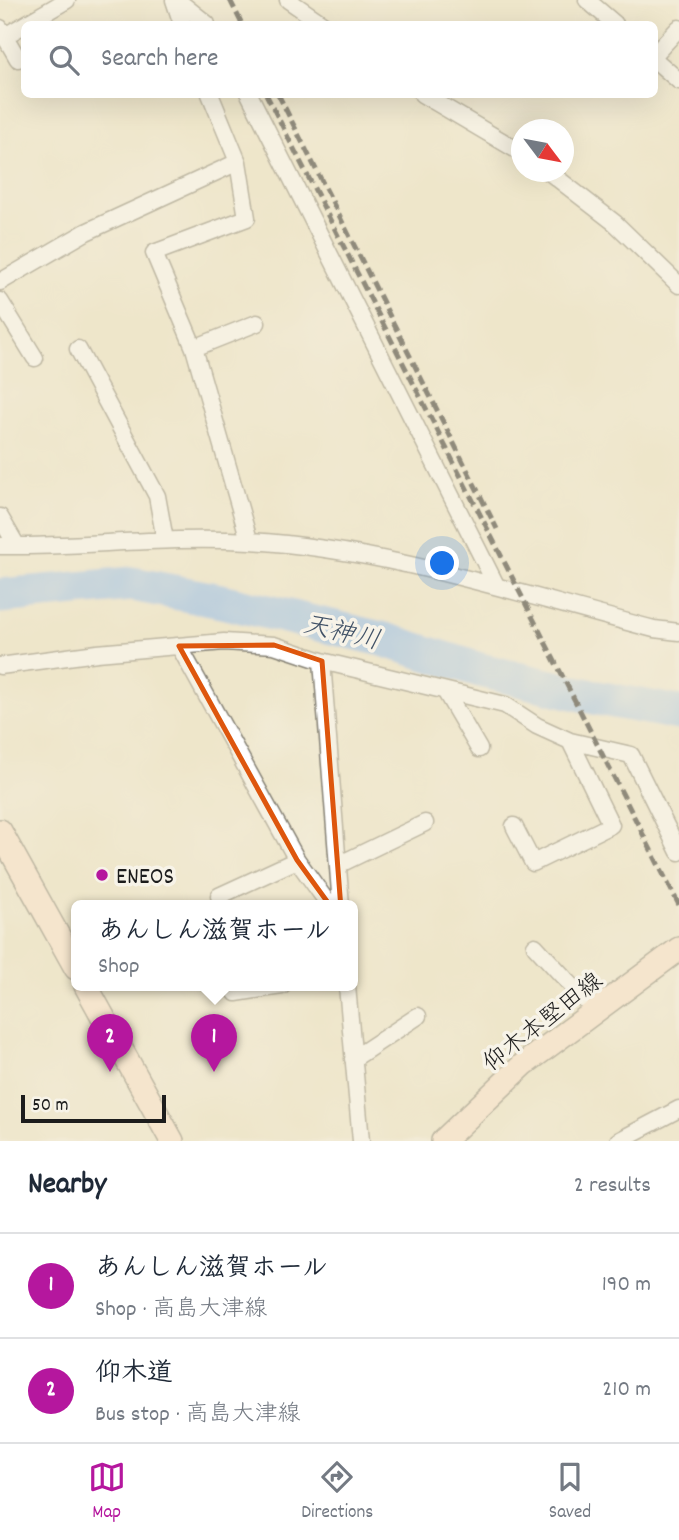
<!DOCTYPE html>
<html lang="en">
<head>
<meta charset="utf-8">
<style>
	:root { --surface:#fff; --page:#f6f6f7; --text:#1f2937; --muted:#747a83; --line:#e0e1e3; --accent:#b5179e }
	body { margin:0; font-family:Dekko,"Klee One",sans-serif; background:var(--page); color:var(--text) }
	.compass { position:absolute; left:511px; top:119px; width:63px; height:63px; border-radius:50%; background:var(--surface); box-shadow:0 7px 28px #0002; rotate:122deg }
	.scale { position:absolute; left:21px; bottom:18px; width:145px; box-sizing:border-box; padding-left:7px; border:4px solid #1c1c1c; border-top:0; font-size:19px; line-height:24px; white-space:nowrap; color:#1c1c1c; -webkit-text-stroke:5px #f7f3e8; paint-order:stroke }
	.you { position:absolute; left:443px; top:564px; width:24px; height:24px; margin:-18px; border:5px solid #fff; border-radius:50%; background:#1a73e8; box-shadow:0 0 0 10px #1a73e833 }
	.badge { display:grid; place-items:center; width:46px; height:46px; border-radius:50%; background:var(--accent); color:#fff; font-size:23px; font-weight:700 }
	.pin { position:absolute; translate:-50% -58px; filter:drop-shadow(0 2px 4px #0008) }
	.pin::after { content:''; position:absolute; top:37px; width:24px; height:21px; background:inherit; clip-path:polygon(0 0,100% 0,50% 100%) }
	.popup { position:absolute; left:71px; top:900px; width:287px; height:91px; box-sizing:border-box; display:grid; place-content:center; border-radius:10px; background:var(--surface); filter:drop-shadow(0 2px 5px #0005); font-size:23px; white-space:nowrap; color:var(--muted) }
	.popup b { font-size:26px; color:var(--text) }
	.popup::after { content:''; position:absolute; left:50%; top:100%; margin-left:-14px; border:14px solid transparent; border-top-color:var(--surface) }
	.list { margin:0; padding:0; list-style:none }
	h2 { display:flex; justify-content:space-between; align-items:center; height:91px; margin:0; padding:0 28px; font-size:30px }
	h2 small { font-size:23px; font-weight:400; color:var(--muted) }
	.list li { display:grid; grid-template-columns:46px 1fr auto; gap:21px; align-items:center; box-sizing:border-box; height:105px; padding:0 28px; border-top:2px solid var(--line) }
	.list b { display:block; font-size:26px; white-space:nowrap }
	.list p { margin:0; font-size:23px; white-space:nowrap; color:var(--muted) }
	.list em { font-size:23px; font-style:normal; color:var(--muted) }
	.icon { flex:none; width:38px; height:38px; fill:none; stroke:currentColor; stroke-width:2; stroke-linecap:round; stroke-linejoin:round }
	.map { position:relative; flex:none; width:679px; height:1141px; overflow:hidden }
	.search { position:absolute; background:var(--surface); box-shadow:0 7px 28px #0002; left:21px; right:21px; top:21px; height:77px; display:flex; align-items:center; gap:18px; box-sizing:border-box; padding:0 24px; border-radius:10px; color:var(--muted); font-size:26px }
	.sheet { height:301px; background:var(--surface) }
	nav { display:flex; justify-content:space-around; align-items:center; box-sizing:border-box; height:98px; border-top:2px solid var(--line); background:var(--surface); font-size:19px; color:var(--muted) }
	nav a { display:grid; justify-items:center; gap:4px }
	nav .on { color:var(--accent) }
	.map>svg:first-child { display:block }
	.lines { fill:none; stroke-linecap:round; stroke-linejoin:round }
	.river { stroke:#86b7f2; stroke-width:35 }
	.minor-casing { stroke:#858174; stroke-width:19 }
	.secondary-casing { stroke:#858174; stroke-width:26 }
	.minor { stroke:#fff; stroke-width:16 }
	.secondary { stroke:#fde4d0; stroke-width:23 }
	.rail { stroke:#1c1c1c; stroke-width:5; stroke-dasharray:10 5; stroke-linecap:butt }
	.marked { fill:none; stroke:#de560d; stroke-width:5; stroke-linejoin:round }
	.poi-dot { fill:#b5179e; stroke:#f7f3e8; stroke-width:2.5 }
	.labels { text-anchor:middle; stroke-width:7; stroke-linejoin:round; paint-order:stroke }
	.poi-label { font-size:24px; fill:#1c1c1c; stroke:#f7f3e8; text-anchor:start }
	.street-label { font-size:24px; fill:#1c1c1c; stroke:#f7f3e8 }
	.water-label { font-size:26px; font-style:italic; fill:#415267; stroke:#f7f3e8 }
</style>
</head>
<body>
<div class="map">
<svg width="679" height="1141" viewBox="0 0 679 1141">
	<rect width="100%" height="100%" fill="#f7f3e8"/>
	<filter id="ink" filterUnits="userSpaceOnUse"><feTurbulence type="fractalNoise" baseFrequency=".0143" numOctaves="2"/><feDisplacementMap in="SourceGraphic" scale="14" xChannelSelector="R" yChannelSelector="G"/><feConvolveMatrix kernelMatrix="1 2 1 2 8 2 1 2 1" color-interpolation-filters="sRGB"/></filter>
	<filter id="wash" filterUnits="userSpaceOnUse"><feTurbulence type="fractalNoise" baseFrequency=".00686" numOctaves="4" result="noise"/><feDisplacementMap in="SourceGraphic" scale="28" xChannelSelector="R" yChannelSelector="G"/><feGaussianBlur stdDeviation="1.57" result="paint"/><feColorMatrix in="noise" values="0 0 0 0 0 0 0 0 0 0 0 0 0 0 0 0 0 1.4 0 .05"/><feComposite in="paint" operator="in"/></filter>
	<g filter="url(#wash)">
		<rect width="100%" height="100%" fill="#eee6cb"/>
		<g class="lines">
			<path class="river" d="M0,596L132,584L221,601L382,639L480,670L598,698L679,713"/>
		</g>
	</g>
	<g filter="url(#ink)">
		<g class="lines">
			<defs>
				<path id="minor" d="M174,0L182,24
					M177,0L207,24
					M288,0L323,24
					M587,0L615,24
					M0,28L18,59
					M5,36L67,0
					M654,55L679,28
					M654,59L679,81
					M210,94L238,162L247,218L154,253L194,348L249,540
					M249,94L496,585
					M422,94L522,153
					M549,172L615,223L679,285
					M0,282L86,232L238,162
					M0,301L35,358
					M194,348L257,323
					M78,349L157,496L165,540
					M0,517L17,546
					M0,546C83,547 166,536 250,541C386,549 522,595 654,629L679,632
					M179,646L297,860L330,906
					M322,661L341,906
					M0,666L97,653L224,642L274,645L322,661L505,705L537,726L570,741L611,825L533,863L514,826
					M445,691L479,749
					M570,741L631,755L679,852
					M338,865L425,823
					M219,896L297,860
					M535,946L595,1011
					M347,986L361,1141
					M236,993L282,986
					M353,1059L418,1016
					M618,1141L679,1109"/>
				<path id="secondary" d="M0,831L76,968
					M86,986L172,1141
					M443,1141L524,1064L679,949"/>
			</defs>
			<use href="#minor" class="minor-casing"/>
			<use href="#secondary" class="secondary-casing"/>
			<use href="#minor" class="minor"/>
			<use href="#secondary" class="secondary"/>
			<path class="rail" d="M230,0L242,24
				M266,94L679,905
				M278,94L497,529"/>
		</g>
	</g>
	<path d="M0 0H679V1141H0ZM274,645L322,661L342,922L297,860L179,646Z" fill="#eee6cb" fill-opacity=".55" fill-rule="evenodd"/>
	<path class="marked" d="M274,645L322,661L342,922L297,860L179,646Z"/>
	<circle class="poi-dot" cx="102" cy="875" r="7"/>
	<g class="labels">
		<g class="poi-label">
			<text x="116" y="883">ENEOS</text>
		</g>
		<g class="street-label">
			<text transform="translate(542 1021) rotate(-38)" y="8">仰木本堅田線</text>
		</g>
		<g class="water-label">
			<text transform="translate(342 631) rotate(13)" y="9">天神川</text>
		</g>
	</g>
</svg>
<svg class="compass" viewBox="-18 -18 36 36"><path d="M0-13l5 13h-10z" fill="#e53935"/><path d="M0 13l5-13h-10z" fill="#747a83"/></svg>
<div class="scale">50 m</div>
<div class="you"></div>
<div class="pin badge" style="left:214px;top:1072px">1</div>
<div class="popup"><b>あんしん滋賀ホール</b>Shop</div>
<div class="pin badge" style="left:110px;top:1072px">2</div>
<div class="search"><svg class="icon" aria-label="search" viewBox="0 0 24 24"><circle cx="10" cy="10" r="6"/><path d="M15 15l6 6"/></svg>Search here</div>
</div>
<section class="sheet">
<h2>Nearby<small>2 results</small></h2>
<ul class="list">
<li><span class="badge">1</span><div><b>あんしん滋賀ホール</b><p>Shop · 高島大津線</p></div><em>190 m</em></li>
<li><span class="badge">2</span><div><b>仰木道</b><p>Bus stop · 高島大津線</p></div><em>210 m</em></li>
</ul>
</section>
<nav>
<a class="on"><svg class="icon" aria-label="map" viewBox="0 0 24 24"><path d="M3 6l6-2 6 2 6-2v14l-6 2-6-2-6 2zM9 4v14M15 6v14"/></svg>Map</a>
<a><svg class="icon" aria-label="directions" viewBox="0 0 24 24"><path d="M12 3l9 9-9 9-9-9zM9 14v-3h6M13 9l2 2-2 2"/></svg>Directions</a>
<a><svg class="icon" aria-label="saved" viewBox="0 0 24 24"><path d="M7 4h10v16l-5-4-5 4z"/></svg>Saved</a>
</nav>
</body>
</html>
